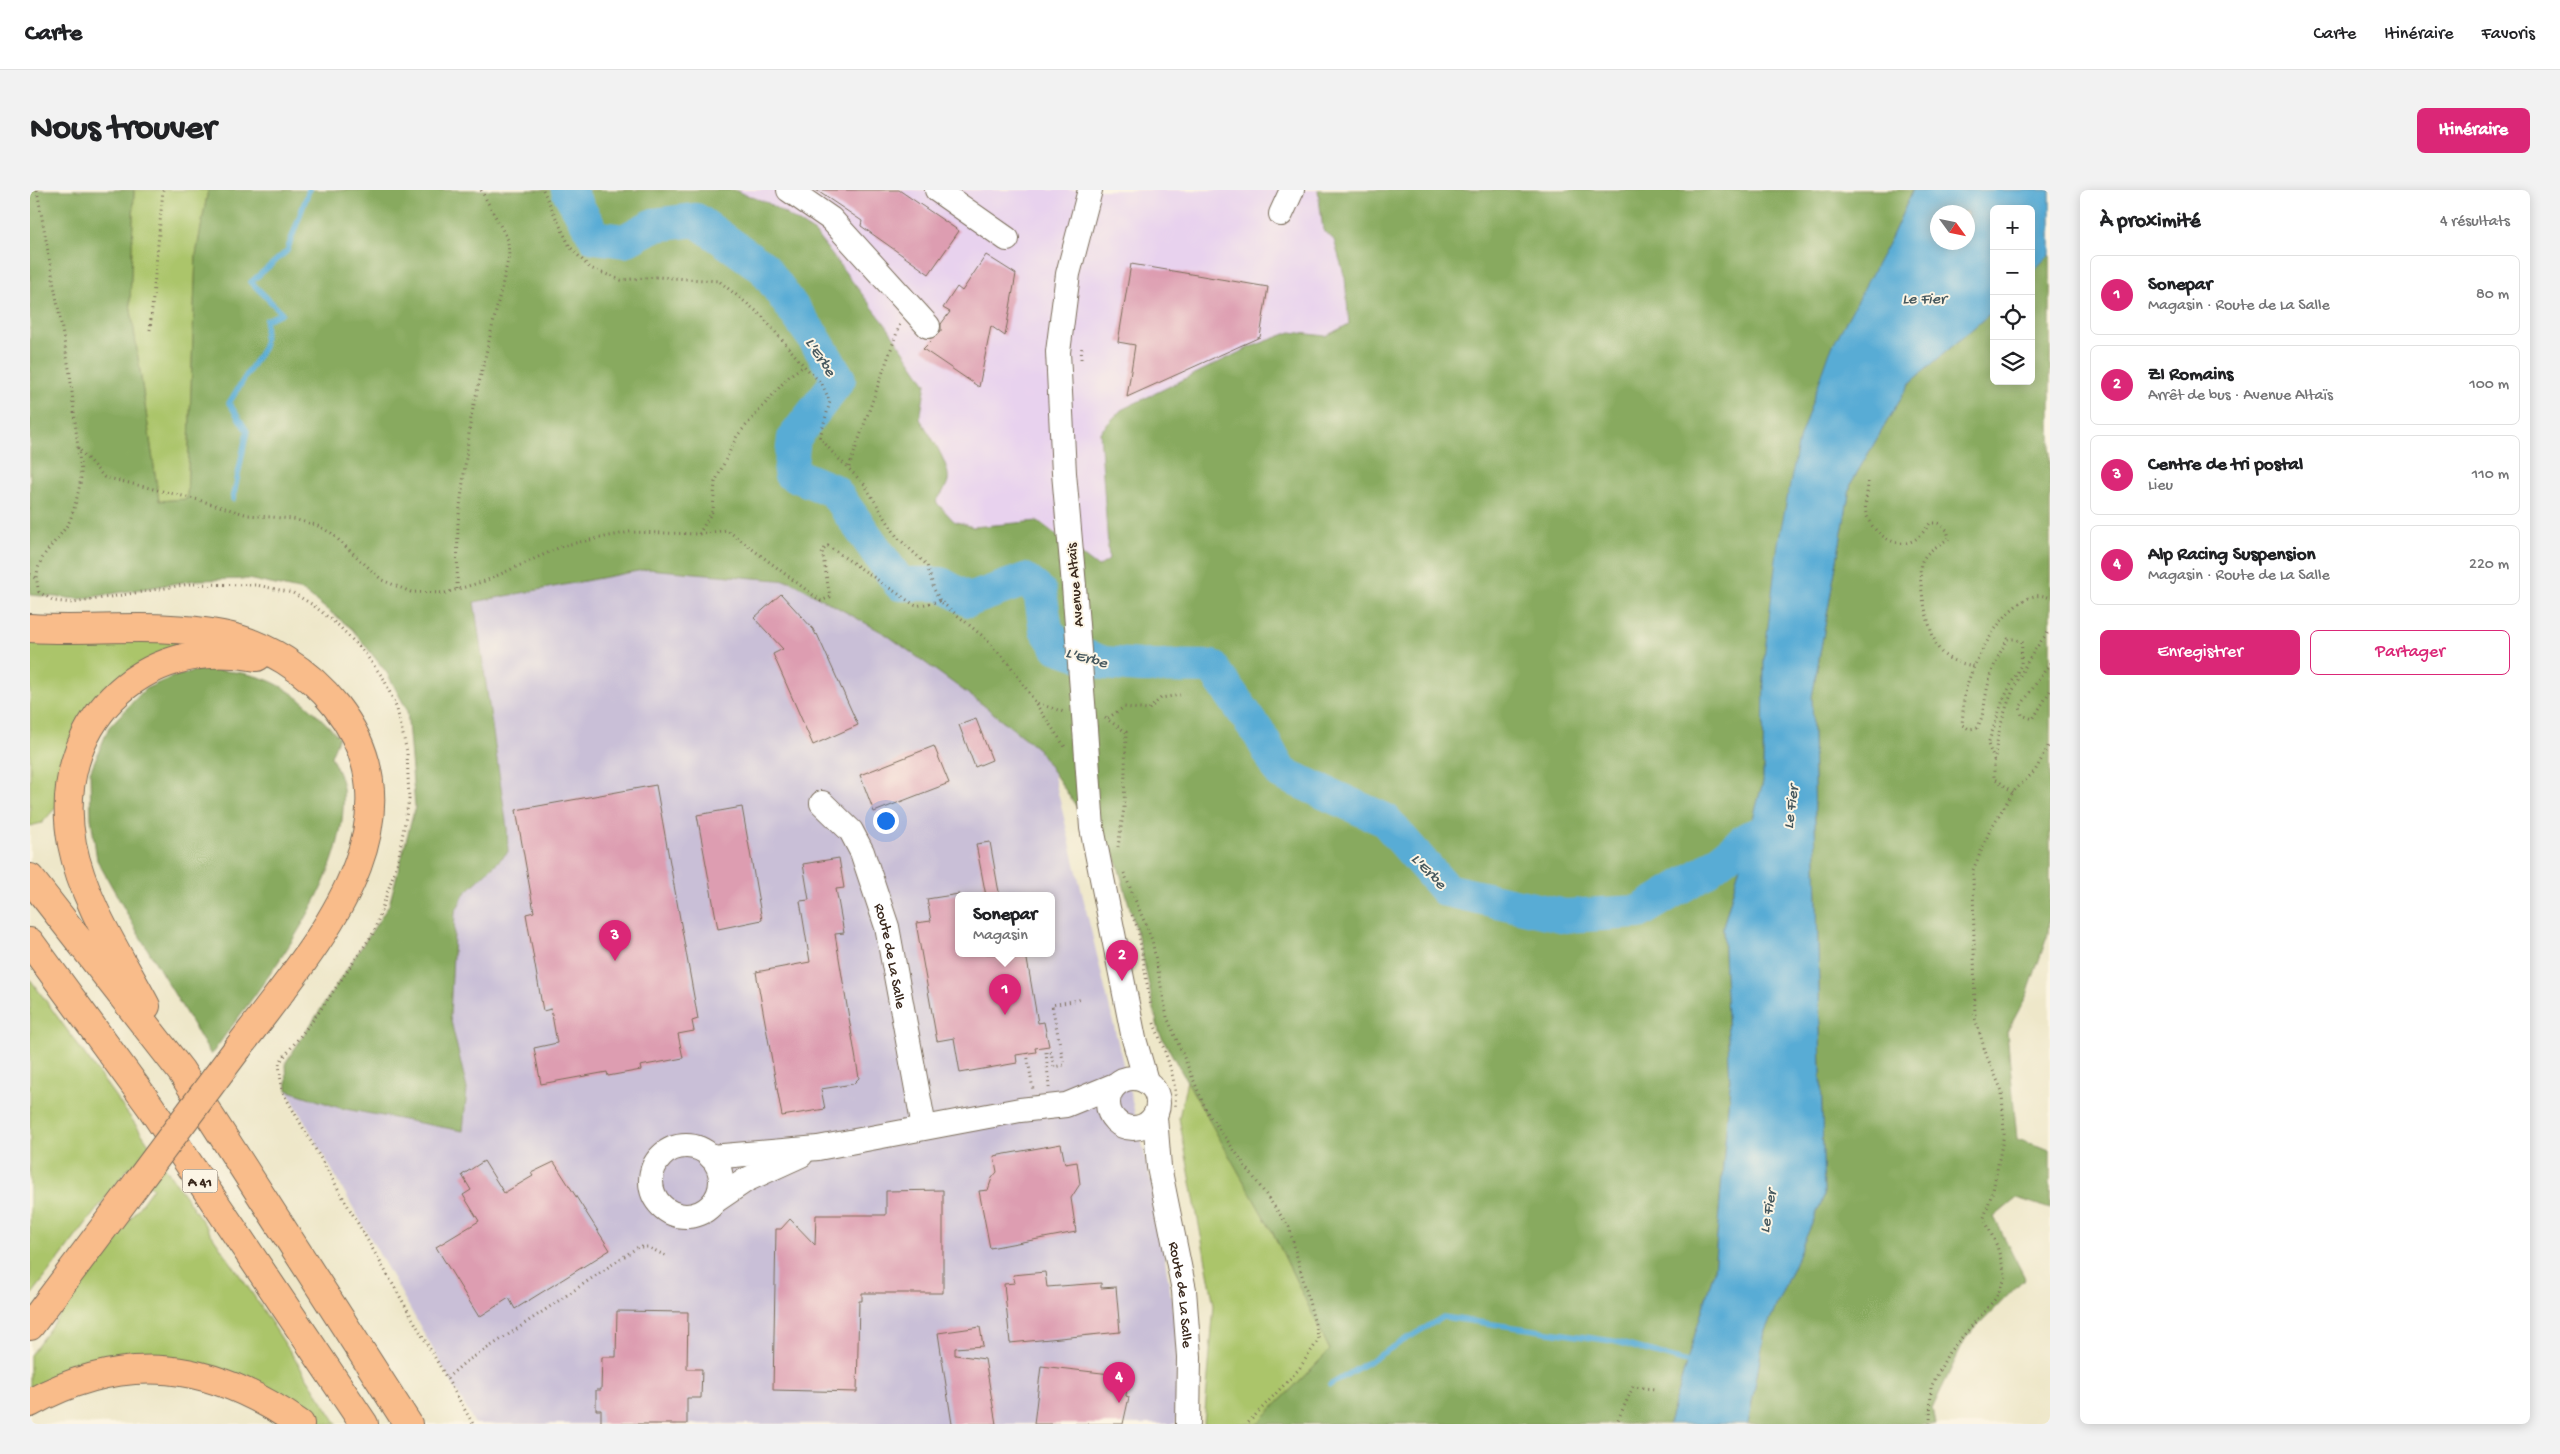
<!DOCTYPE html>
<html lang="fr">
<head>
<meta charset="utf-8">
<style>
	:root { --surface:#fff; --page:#f2f2f2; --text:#202124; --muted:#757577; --line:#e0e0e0; --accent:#db2777 }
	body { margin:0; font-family:"Gochi Hand",sans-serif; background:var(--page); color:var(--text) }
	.controls { position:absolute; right:15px; top:15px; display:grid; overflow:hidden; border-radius:8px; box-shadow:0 2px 12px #0003 }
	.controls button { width:45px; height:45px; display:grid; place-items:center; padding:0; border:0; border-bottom:1px solid var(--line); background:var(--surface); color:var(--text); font:25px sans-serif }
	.compass { position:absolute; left:1900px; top:15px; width:45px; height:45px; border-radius:50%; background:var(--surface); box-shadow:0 2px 12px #0003; rotate:123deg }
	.you { position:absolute; left:855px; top:630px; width:18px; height:18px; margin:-12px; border:4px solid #fff; border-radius:50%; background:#1a73e8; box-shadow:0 0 0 8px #1a73e833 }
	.badge { display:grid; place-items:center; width:32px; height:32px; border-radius:50%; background:var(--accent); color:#fff; font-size:16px; font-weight:700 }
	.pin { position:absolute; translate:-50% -41px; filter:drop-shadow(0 1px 2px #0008) }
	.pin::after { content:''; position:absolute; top:26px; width:18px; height:15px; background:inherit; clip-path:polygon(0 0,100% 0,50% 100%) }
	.popup { position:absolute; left:925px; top:702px; width:100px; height:65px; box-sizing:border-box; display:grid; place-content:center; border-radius:8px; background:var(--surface); filter:drop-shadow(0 1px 4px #0005); font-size:16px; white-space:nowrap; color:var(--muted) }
	.popup b { font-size:19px; color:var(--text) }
	.popup::after { content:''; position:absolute; left:50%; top:100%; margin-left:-10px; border:10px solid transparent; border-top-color:var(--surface) }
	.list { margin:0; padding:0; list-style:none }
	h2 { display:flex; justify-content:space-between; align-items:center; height:65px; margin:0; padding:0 20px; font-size:21px }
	h2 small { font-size:16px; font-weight:400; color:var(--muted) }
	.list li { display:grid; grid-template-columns:32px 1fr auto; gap:15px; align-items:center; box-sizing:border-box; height:80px; margin:0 10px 10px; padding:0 10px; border:1px solid var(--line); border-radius:8px }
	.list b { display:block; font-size:19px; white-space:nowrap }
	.list p { margin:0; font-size:16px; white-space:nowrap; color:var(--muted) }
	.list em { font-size:16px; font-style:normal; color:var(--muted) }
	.actions { display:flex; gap:10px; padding:15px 20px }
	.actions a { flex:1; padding:11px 0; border:1px solid var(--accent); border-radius:8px; text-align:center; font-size:18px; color:var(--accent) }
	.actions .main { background:var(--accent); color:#fff }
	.icon { flex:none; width:28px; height:28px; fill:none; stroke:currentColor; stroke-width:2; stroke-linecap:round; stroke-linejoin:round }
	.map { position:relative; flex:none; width:2020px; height:1234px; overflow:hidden; border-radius:8px }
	header { display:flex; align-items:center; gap:30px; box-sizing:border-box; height:70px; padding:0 25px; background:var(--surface); border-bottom:1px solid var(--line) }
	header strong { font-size:24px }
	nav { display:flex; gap:28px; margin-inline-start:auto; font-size:18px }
	.intro { display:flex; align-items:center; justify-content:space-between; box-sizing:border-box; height:120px; padding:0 30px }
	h1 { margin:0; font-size:35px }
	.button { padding:12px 22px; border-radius:8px; background:var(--accent); color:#fff; font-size:18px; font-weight:700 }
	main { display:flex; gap:30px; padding:0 30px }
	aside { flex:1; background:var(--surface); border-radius:8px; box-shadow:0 2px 12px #0003 }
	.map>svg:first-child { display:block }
	.built { fill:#e8d2ee }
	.industrial { fill:#c9bfd7; fill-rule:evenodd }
	.green { fill:#abc56b; stroke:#737844 }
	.forest { fill:#88aa5f; stroke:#626a3e }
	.water { fill:#59acd5; stroke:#4a6b7a; fill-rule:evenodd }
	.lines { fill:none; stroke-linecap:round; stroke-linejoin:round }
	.stream { stroke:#59acd5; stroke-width:5.5 }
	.river { stroke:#59acd5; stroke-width:34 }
	.building { fill:#dd9db1 }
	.minor-casing { stroke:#7a6c5a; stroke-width:26 }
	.highway-casing { stroke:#7a6c5a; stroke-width:30 }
	.path { stroke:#7a6c5a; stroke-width:3; stroke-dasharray:1 4; stroke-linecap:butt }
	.minor { stroke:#fff; stroke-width:24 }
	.highway { stroke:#f9bc8a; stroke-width:28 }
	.minor-bridge-casing { stroke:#7a6c5a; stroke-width:26; stroke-linecap:butt }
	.highway-bridge-casing { stroke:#7a6c5a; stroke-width:30; stroke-linecap:butt }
	.minor-bridge { stroke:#fff; stroke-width:24 }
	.highway-bridge { stroke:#f9bc8a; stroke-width:28 }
	.labels { text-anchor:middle; stroke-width:4; stroke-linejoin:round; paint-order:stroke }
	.shield { fill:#fcf5e5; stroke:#75675a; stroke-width:1 }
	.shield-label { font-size:14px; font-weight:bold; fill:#3b2a1e }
	.street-label { font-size:15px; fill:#3b2a1e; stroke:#fcf5e5 }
	.water-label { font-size:16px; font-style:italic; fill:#46585e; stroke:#fcf5e5 }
</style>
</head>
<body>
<header>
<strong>Carte</strong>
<nav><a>Carte</a><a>Itinéraire</a><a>Favoris</a></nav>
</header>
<div class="intro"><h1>Nous trouver</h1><a class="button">Itinéraire</a></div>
<main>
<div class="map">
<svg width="2020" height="1234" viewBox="0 0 2020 1234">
	<rect width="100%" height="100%" fill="#fcf5e5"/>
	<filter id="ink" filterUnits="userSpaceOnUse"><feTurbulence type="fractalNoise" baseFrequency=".02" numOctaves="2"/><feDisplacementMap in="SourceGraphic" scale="10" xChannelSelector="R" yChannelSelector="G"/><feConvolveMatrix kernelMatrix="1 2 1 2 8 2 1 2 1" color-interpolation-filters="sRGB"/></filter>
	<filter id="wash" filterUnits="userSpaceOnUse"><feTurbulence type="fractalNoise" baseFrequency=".0096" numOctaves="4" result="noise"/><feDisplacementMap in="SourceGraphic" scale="20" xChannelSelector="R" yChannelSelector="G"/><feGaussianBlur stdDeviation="1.12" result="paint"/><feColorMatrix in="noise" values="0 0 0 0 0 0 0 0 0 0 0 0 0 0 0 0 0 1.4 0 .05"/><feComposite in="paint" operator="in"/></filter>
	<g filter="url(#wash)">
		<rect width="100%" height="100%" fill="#eee7c9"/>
		<path class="built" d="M704,0H1288L1293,40L1304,50L1315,88L1319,134L1296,146L1261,142L1218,158L1091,220L1070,242L1079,370L1068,377L1009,331L943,337L924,331L905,312L915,299L907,255L890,229L896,194L856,135L785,43L738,13Z"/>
		<path class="industrial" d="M618,379L760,391L857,445L952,514L1008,559L1023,582L1125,1007L1151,1169L1146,1234H445L257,900L310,918L437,899L420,828L425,722L435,703L478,662L443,412ZM929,706H1021V764H929Z"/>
		<path class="green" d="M104,0H178L166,65L157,309L129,311L100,113Z
			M0,446L170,449L98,481L28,615L12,633L0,636Z
			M0,789L103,931L224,1106L307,1234H287L280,1228L137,1168L73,1171L14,1192L0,1201V1165L123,998L99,977L0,1107Z
			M1157,890L1243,1043L1300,1160L1227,1234H1174L1184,1115L1149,928Z"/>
		<path class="forest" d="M0,0H104L100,113L129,311L157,309L166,65L178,0H704L738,13L785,43L856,135L896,194L890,229C898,242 921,275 918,291C916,299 910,305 906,312L924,331L943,337L1008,331L1068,377L1079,370L1070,242L1091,220L1218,158L1261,142L1296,146L1319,134L1315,88L1304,50L1293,40L1288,0H1883L1861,48L1734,469L1733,592L1693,737L1700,894L1684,1081L1638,1234H1227L1300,1160L1243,1043L1129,842L1109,750L1085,665L1054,628L1008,559L952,514L857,445L760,391L618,379L444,412L477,638L478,662L435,703L425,722L420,827L437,899L433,941L310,918L257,900L256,872L359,715L385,617L377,520L357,483L322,439L273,401L218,389L166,390L50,409L0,405Z
			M2020,64V710L2018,744L1997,805L1977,842L1987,949L2020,960V1019L1987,1008L1964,1027L1995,1088L1936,1148L1902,1219L1905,1234H1718L1735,1141L1794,1006L1782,507L1821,293L1879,194L1964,120V191H2001V83Z
			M168,480C239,480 261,496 309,547L301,566C305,576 312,588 313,598C320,693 233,791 181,865L109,745L67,670L61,628L60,582L79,537L115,499L142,487Z"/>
		<path class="water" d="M1883,0H2020V64L2001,83V19H1964V120L1879,194L1821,293L1782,507L1794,1006L1735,1141L1718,1234H1638L1684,1081L1700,894L1693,737L1733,592L1734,469L1748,353L1769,250L1800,161L1861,48ZM1908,22H1938V52H1908Z"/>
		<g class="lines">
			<path class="stream" d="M203,309L217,241L199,213L234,157L236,130L252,123L221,92L257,61L279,0
				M1300,1195L1413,1127L1583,1151L1664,1174"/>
			<path class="river" d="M538,0L565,47L594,51L624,35L666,30L734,78L784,148L809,189L764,248L760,283L804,301L870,394H911L939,410L995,390L1010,402L1016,439L1028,457L1074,473L1110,476L1182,477L1230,545L1251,583L1355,630L1416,700L1535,726L1609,722L1675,682L1718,648L1757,634"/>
		</g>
		<g id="blocks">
			<path class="building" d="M786,0H869L929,41L899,84L831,36L832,31Z
				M956,65L986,84L975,146L961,136L949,197L893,159L911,141V134L920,122L913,118L927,97L932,101Z
				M1101,74L1238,97L1230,147L1097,207L1105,155L1088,152Z
				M751,404L783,439L786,445L787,444L828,535L783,555L743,464L753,459L724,428Z
				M946,529L962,570L945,577L929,535Z
				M904,556L919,593L844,622L830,585Z
				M626,595L668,829L662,831L664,841L648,844L653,868L610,876L611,880L578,886L577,882L511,894L504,858L527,853L521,819L513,821L496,724L504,722L486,620Z
				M712,617L732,730L688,739L667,625Z
				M960,652L968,697L970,706H956L946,654Z
				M809,668L814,698L806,699L814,743L805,744L829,888L823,894L791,899L795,919L752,926L726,782L780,772L770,711L779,710L773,674Z
				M929,704V764H996L1008,833L1014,832L1019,856L1005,858L1006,862L986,865L987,873L930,883L924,848L907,851L886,733L901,731L897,709Z
				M1031,954L1035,974L1047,972L1050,994L1041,1008L1046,1042L960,1058L949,1001L958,1000L962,988L967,982L964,966Z
				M454,971L474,1003L503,986L501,983L524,972L580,1060L485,1119L479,1108L449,1127L406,1057L449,1031L433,1005L441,1000L432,985Z
				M913,1000V1103H832V1111H829L827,1202L743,1200L746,1039H751L760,1029L785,1055L786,1025H856V1001Z
				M1015,1082L1017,1097L1071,1093V1098L1086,1097L1090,1142L980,1153L974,1094L985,1093L983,1085Z
				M587,1121L658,1122L657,1179H672L671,1208H657V1234H571V1220H566V1200H571L572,1167H586Z
				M950,1137L953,1156L925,1158V1165L955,1169L966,1234H922L908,1143Z
				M1011,1176L1098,1186L1096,1206L1099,1207L1093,1234H1004Z"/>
		</g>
	</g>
	<g filter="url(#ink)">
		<use href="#blocks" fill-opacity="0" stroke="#7a6c5a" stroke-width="1"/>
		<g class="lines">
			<defs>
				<g id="minor">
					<path d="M759,0L801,29L898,136"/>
					<path d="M907,0L977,49"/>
					<path d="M1251,24L1262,0"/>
					<path d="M1044,396L1034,283L1028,162L1038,84L1060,0"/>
					<path d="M1055,539L1062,638L1104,849L1116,891"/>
					<path id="s1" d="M792,613L821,641L832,662L857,737L894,937"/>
					<circle cx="1103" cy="913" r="25"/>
					<path id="s2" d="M1125,927L1129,977L1154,1100L1159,1167L1158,1234"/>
					<circle cx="656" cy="991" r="35"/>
					<path d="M681,967L788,958L990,920L1036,915L1085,895"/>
					<path d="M685,1011L716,990L771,965"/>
				</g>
				<path id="highway" d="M0,438C64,442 129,432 192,445C235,453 279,481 306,516C400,636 279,762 208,858
					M0,688L151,881L378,1234
					M0,752L120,916L334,1234
					M116,816C89,765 53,711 42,654C20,537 110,444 227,467
					M0,1136L108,992
					M0,1213C96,1160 182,1172 270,1234"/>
			</defs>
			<use href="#minor" class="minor-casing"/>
			<use href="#highway" class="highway-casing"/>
			<path class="path" d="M7,0L40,184L48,258L74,287L169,310L218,325L263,329L286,335L301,343L352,390L381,402L415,403L455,391L535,355L600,342L669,344L697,340L791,411L800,407L792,361L798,356L886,416L910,411
				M513,0L540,57L560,78L591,90L627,87L689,91L731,125L774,176L792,194L800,212L790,247L801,261L834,294L867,347L897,375L904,399L910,411L955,448L980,475L1006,513L1034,522
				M120,140L133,0
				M1051,169L1052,155
				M48,258C49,267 51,276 51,285C51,294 43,326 38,334C23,358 0,369 9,402L24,411L43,413L160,394L227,395L263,403L283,415L309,436L333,461L354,489L367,519L377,562L379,609L368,671L344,742L287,825L249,873L252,901L443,1234
				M819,277L870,134
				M1838,292C1838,301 1834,314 1836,323C1840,341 1866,361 1884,350C1891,346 1896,339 1900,333H1908L1917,340L1919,348C1910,355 1894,362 1891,374C1887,391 1900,451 1912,463C1920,471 1933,474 1944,476
				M669,344L683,320L685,292L707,246L760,185L774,176
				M0,384L5,388
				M427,399L428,333L441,227L479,66L478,50L451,0
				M2020,473L1990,517L1992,525L2003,529L2020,501
				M1006,514L1035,557
				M1075,528L1096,542L1094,618L1088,657
				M1078,528L1094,517L1118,520L1131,508L1150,505
				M1964,570L1958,554L1973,510L1991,475L1992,452L1985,449H1978C1968,465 1961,481 1957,500C1954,514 1954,526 1947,538L1939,539L1932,535C1933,524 1933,513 1935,503C1940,475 1984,390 2020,408
				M1983,602L1964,588C1963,537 1987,479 2020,440
				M1094,683L1122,750L1137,827L1177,922L1259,1037L1289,1149L1269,1179L1217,1234
				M1102,725L1108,739L1121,817
				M1124,833C1134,861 1148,888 1145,918
				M997,863L1003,900
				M1019,898L1016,862H1021L1024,877L1034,875L1022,815L1053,809
				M417,1188L434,1173L475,1147L608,1057H618L636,1066
				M1586,1234L1603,1197L1625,1199
				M1900,1234L1901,1197L1919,1162L1966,1108L1976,1087L1967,1056L1954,1028L1963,1000L1974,944L1972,901L1957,867L1945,828L1943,680L1960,640L1983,602L2005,581L2020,553"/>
			<use href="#minor" class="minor"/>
			<use href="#highway" class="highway"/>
			<defs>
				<path id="minor-bridge" d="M1044,396L1055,539"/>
				<path id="highway-bridge" d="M108,992L208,858"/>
			</defs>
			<use href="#minor-bridge" class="minor-bridge-casing"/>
			<use href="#highway-bridge" class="highway-bridge-casing"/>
			<use href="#minor-bridge" class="minor-bridge"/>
			<use href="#highway-bridge" class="highway-bridge"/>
		</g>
	</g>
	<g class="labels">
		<rect class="shield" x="152.5" y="979.5" width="35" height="23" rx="4"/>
		<g class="shield-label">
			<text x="170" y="996">A 41</text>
		</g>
		<g class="street-label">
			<text transform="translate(1044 395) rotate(-95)" y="5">Avenue Altaïs</text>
			<text dy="5" stroke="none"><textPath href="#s1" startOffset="172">Route de La Salle</textPath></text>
			<text dy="5" stroke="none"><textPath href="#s2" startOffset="180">Route de La Salle</textPath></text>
		</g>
		<g class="water-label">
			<text x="1894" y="113">Le Fier</text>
			<text transform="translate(792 166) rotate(57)" y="6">L'Erbe</text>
			<text transform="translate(1057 466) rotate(16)" y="6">L'Erbe</text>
			<text transform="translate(1759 617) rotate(-83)" y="6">Le Fier</text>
			<text transform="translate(1400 680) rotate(46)" y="6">L'Erbe</text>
			<text transform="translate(1736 1021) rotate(-80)" y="6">Le Fier</text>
		</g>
	</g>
</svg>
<div class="controls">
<button>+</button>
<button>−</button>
<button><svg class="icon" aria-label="locate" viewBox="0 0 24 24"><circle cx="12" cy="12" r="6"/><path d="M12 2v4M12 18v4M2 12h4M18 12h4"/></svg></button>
<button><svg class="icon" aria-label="layers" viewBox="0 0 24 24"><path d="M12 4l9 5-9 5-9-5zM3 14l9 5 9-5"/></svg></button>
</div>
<svg class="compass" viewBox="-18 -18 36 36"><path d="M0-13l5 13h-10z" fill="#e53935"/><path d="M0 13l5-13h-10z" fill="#757577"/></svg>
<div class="you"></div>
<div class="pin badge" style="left:975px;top:825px">1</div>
<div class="popup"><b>Sonepar</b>Magasin</div>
<div class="pin badge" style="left:1092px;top:791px">2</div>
<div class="pin badge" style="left:585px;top:771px">3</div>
<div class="pin badge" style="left:1089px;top:1213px">4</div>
</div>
<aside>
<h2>À proximité<small>4 résultats</small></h2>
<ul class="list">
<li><span class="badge">1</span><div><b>Sonepar</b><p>Magasin · Route de La Salle</p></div><em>80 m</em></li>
<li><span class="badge">2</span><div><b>ZI Romains</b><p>Arrêt de bus · Avenue Altaïs</p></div><em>100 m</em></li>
<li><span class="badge">3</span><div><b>Centre de tri postal</b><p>Lieu</p></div><em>110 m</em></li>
<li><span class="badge">4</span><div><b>Alp Racing Suspension</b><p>Magasin · Route de La Salle</p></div><em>220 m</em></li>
</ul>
<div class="actions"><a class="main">Enregistrer</a><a>Partager</a></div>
</aside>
</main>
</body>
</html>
